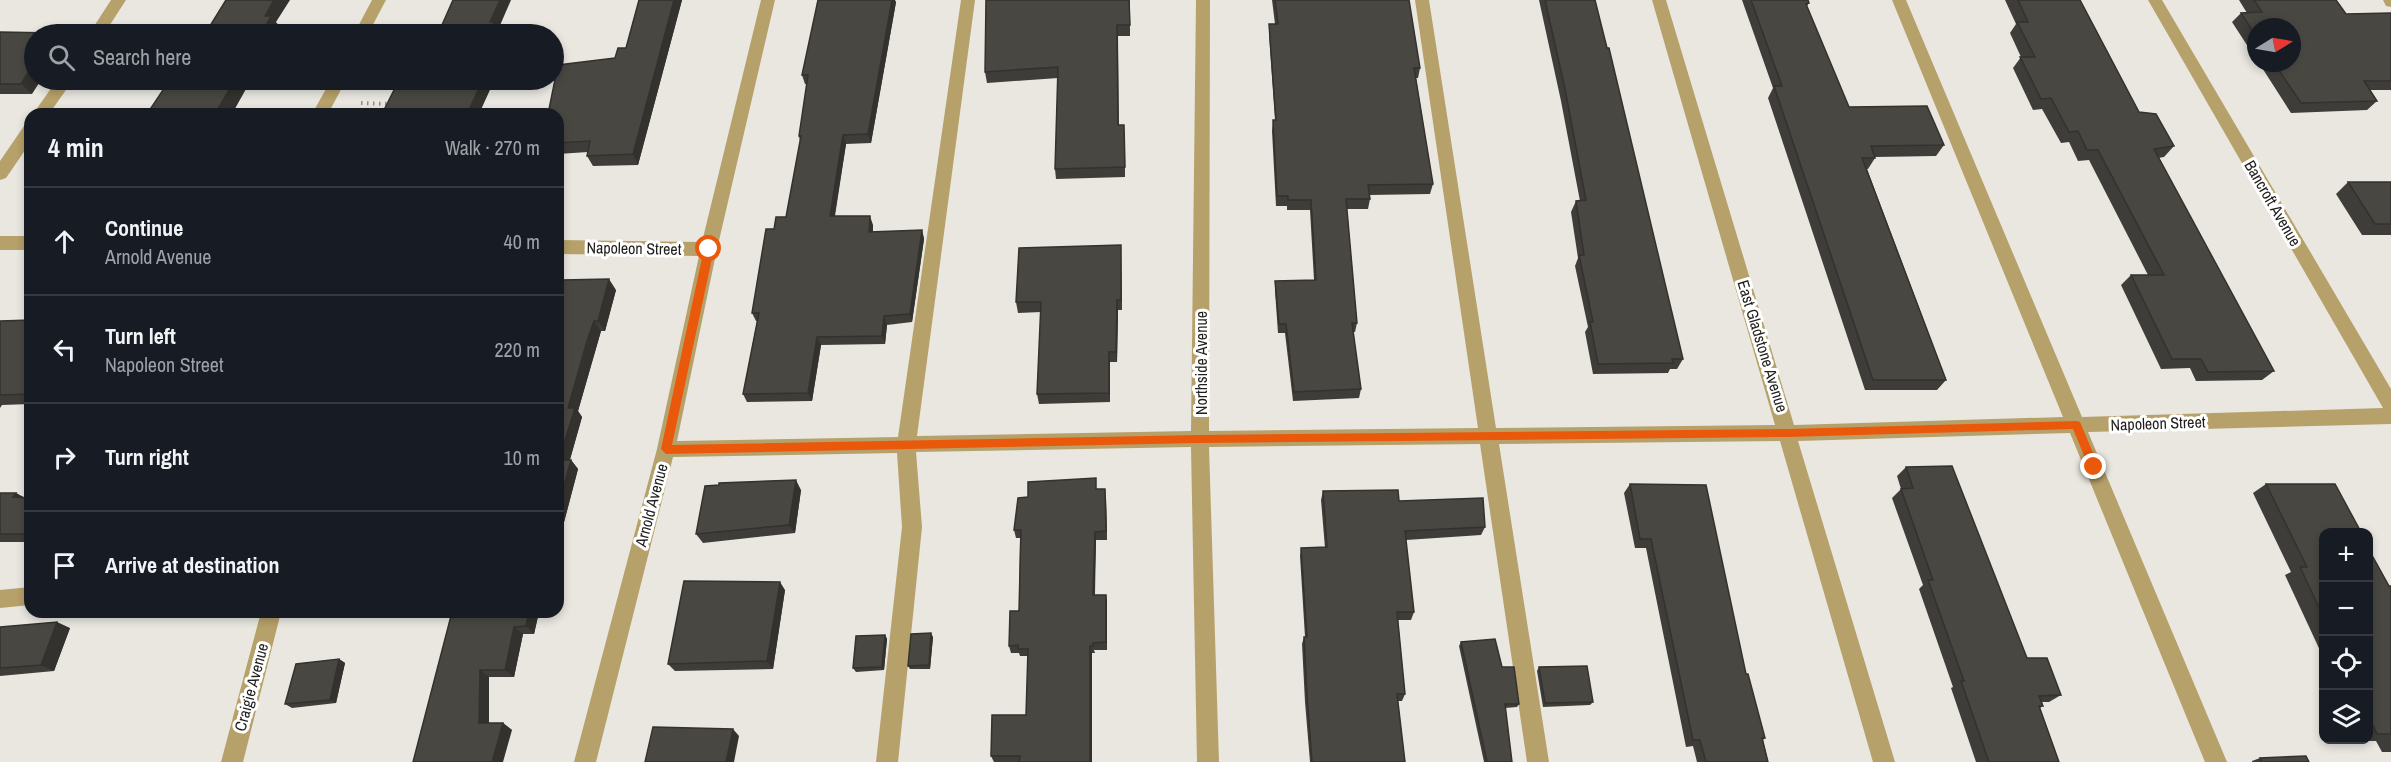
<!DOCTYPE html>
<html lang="en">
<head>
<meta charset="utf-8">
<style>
	:root { --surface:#171b24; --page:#242831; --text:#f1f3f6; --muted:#9ea1a6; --line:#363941 }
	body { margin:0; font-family:"Archivo Narrow",sans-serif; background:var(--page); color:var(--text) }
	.controls { position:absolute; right:18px; bottom:18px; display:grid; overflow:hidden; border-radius:12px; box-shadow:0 3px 9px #0003 }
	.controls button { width:54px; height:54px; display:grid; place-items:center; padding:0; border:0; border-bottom:2px solid var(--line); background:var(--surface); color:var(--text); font:30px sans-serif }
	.compass { position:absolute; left:2247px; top:18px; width:54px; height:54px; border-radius:50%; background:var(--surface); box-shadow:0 3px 9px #0003; rotate:79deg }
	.stop { position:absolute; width:18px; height:18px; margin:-14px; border:4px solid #ea580c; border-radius:50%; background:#fff }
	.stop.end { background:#ea580c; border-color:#fff; box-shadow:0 2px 6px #0008 }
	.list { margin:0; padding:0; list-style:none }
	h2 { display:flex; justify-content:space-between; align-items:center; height:78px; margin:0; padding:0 24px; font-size:26px }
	h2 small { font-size:20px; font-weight:400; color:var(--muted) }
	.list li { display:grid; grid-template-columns:39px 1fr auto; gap:18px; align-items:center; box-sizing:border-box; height:108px; padding:0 24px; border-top:2px solid var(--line) }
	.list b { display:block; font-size:22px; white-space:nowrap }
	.list p { margin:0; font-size:20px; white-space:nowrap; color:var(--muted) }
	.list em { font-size:20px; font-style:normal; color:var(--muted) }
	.icon { flex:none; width:33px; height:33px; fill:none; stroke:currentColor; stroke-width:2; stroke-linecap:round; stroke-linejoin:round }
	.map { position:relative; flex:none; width:2391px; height:762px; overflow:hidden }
	.search { position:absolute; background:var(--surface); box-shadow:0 3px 9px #0003; left:24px; top:24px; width:540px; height:66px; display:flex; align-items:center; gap:15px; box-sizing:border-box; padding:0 21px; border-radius:33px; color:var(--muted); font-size:22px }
	.panel { position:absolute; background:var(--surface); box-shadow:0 3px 9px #0003; left:24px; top:108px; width:540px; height:510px; border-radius:18px }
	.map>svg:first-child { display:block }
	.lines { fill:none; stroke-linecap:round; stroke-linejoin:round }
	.path { stroke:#8d8b87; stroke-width:4; stroke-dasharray:1.5 4.5; stroke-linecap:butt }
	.minor { fill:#b7a16a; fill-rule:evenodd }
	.wall { fill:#3f3d39 }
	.shaded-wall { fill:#33322e }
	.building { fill:#494742; stroke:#33322e; stroke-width:1.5 }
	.route { fill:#ea580c }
	.labels { text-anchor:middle; stroke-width:6; stroke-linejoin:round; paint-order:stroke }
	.street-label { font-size:16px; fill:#1f1e1c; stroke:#fff }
</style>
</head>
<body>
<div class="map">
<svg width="2391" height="762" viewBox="0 0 2391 762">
	<rect width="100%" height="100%" fill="#e9e7e0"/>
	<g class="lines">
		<path class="path" d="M361,103L391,104"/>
		<path class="minor" d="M111,0H126L104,34H89Z
			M372,0H386L368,34H354Z
			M761,0H775L717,249L677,441L898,437L961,0H975L917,436L1191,431L1196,0H1210L1209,431L1478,428L1415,0H1429L1496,428L1775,425L1652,0H1666L1794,425L2063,417L1892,0H1906L2082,417L2383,408L2148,0H2162L2391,389V424L2088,432L2227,762H2205L2070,433L1798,441L1895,762H1873L1780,441L1499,444L1549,762H1527L1480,444L1209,447L1219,762H1197L1191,447L916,452L922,527L898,762H876L902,527L897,453L673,457L596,762H574L657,449L699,256L558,254V240L702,242Z
			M2383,0H2391V7L2386,6Z
			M57,80H73L49,114H33Z
			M331,80H346L328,114H312Z
			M30,124V143L6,178L0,180V161L24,126Z
			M0,236H30V250H0Z
			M30,587V605L0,608V590Z
			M261,612H281L243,762H221Z"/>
	</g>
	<path class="wall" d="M639,0H682L638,165L593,166L587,156L588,152L558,154V114L626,48Z
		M1130,0V36H1118V125L1125,135V177L1056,179L1055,169L1058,78L987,83L985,72Z
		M1272,0H1409L1420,68L1418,78H1416L1433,184L1430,194L1369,195L1370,199L1368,209H1347L1357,323L1355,332H1353L1361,389L1359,398L1293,401L1285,333H1278L1275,291V281L1314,280L1310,210H1287V206H1276L1272,131L1273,120H1275L1269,35V24H1275Z
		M1539,0H1595L1683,359L1677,369H1670L1668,373L1593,374L1585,332L1588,327L1575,266L1578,258L1571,212L1576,201H1580L1561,101Z
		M1742,0H1808L1809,3L1807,6L1849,107L1944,145L1936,156L1875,157V158L1868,169H1867L1946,380L1937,390H1865L1768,98L1773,88Z
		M2005,0H2080L2139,112L2174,146L2164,157L2158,158L2274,371L2262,380L2196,381L2190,368L2161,369L2121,285L2131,275H2148L2089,160L2078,161L2069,142L2061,143L2042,109L2033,110L2013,68L2021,57L2010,33L2016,24Z
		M2239,0H2336L2346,14L2391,13V90H2370L2377,101L2367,110L2291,113L2259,63H2292L2256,27V59L2232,22L2241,13H2247Z
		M896,2L871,143L846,144L835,216L873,225V232L922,230L924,239L912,322L887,325L885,344L821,345L812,401L747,402L743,394L757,321H756L752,313L774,229L786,217L800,141L799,136L807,84H805L802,75Z
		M0,32L32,94H0Z
		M2348,182H2391V235H2362L2336,194Z
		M1121,245L1122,310H1118L1117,362H1110V402L1039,404L1037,394L1041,312L1018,313L1016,302Z
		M616,290L605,331H601L578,411L582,417L570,460H571L578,469L558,545V291Z
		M30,320V404L2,405L0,408V321Z
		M1906,467L2027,658L2061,695L2049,702H2042L2043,706L2040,708L2059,762H1976L1951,688L1953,687L1919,589L1923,585L1892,498L1901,489L1897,476Z
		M1630,484L1746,674L1765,738L1763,740L1768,762H1697L1693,746L1686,747L1646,548H1635L1624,493Z
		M2266,484L2324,532V659L2285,575L2291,572L2253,493Z
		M1097,489L1106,498L1107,540H1096L1095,595H1106L1107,602V650H1094L1095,653H1092V762H994L991,756L1026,715L1028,656H1020L1019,653H1011L1009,646L1019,611L1020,538H1016L1014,530Z
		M801,490L795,533L703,543L696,534Z
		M1323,491L1399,501L1485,527L1481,535L1406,540L1414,612L1411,620H1398L1405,694L1402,701H1398L1405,762H1310L1305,702L1302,644L1304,637H1305L1300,556L1301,548H1325L1321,500Z
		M0,493H16L24,498H30V542H0Z
		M2368,548L2389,586H2391V752H2382L2376,741H2361L2360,740H2368Z
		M785,590L773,669L675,671L668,664Z
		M452,612H539L534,634H523L514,677H489V723H503L512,730L413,762Z
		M0,627L70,628L54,671L0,676Z
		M885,635L887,639L884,670L856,672L853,668Z
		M933,637L930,669H910L908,666Z
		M1461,642L1502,667L1519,704L1517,707L1505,708L1512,762H1484L1459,646Z
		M339,659L345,663L336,703L292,708L285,704Z
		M1539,667L1593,702L1590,705L1543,707L1537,671Z
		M2260,758L2309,762H2252V761Z"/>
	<path class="shaded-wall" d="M274,0H290L276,22L280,27L276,34H261L265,16Z
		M500,0H511L498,30L501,33L500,34H489L490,22Z
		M674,0H682L638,165L633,154Z
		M892,0H895L896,2L871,143L868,134Z
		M1117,25L1118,36L1119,136L1118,125Z
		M34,63V80H41L32,94L21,84Z
		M235,80H251L232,114H215Z
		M483,80H493L494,81L479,114H467Z
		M843,135L846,144L833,225L830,216Z
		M870,216L873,225L872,241L869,232Z
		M922,230L924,239L912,322L910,314Z
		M1121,245V256L1122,310L1121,300Z
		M609,279L616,290L605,331L598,321Z
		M1117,300L1118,310L1117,362L1116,352Z
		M884,316L887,325L885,344L882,336Z
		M594,321L601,331L578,411L582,417L567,469L559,460L568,408Z
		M817,337L821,345L812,401L808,393Z
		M1109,352L1110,362V402L1109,393Z
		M571,460L578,469L558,545V507Z
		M796,480L801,490L795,533L789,525Z
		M1105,489L1106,498L1107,540L1106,531Z
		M16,493L29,500L13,497Z
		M1095,532L1096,540L1094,603L1093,595Z
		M780,582L785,590L773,669L767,661Z
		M1106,595L1107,602V650L1106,642Z
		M529,612H539L534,634L526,626Z
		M57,622L70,628L54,671L41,665Z
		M514,627L523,634L514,677L505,670Z
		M931,633L933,637L930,669L929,665Z
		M885,635L887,639L884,670L882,667Z
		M1090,646L1092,653V762H1090Z
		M339,659L345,663L336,703L330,700Z
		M480,670L489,677V729L479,723Z
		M503,723L512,730L503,762H492Z
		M733,729L739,736L734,762H726Z"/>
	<path class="building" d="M226,0H274L265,16H271L261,34H205Z
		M453,0H500L490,22H494L489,34H438Z
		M639,0H674L633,154L587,156L590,141L558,143V114H548L558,65L615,58L618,48H626Z
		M818,0H892L868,134L843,135L830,216H870L869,232L922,230L910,314L884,316L882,336L817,337L808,393L743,394L759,313H752L766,229H774L776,217H786L801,136H799L808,75H802Z
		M986,0H1129L1130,25H1117L1118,125H1124L1125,167L1055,169L1058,67L985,72Z
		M1275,0H1409L1420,68H1414L1433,184L1368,185L1370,199H1346L1357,323H1352L1361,389L1294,392L1286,324H1279L1275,281L1316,280L1311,200H1288V196H1277L1273,120H1276L1269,24H1278Z
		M1545,0H1595L1607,48H1609L1683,359H1672L1673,363L1598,364L1590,322H1593L1579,255H1584L1576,201L1586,200L1565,89Z
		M1751,0H1808L1809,3L1806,4L1849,107L1927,106L1944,145L1871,146L1875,158H1862L1946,380H1873L1774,86H1782Z
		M2018,0H2080L2139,112L2156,114L2174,146L2154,149L2274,371L2208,372L2201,359H2172L2131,275H2164L2098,150H2087L2078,131L2069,132L2051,98L2041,99L2020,57H2035L2017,22H2028Z
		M2254,0H2336L2346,14L2391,13V81H2364L2377,101L2301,103L2274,63H2292V27H2256V36L2241,13L2262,12Z
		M0,32L53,33V34H34V63L21,84H0Z
		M178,80H235L215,114H147L169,81H177Z
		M399,80H483L467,114H382Z
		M2348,182H2391V224H2375Z
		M1121,245V300H1117L1116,352H1109V393L1037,394L1041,302H1016L1019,248Z
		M609,279L598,321H594L587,341L568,408H575L559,460H571L558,507V291L562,280Z
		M30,320V394L0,395V321Z
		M1952,466L2027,658H2047L2061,695L2039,696L2043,706H2039L2059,762H1989L1961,681H1964L1928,580H1933L1901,489L1913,488L1906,467Z
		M1096,478V489H1105L1106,531L1095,532L1093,595H1106V642L1093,643V646H1090V762H1019L1020,756H991L992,715H1026L1028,649H1018V645L1009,646L1010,611H1019L1021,530H1014L1018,498L1028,497V482Z
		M796,480L789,525L696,534L705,486L719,485V483Z
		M1630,484L1706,485L1746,674H1748L1765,738H1762L1768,762H1706L1700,740H1693L1651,539H1640Z
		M2266,484H2335L2361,532H2324V618L2300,567H2307Z
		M1398,490L1399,501L1483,498L1485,527L1405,531L1414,612H1397L1405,694H1397L1405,762H1312L1307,695L1304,637H1307L1301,548L1327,547L1323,491Z
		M0,493H16L13,497L30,498V534H0Z
		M2368,548L2389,586H2391V734H2377L2368,715Z
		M684,581L780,582L767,661L668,664Z
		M452,612H529L526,626L514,627L505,670H480L479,723H503L492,762H413Z
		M57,622L41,665L0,668V627Z
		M931,633L929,665L908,666L911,634Z
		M885,635L882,667L853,668L856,636Z
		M1495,639L1502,667H1514L1519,704H1505L1512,762H1487L1461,642Z
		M339,659L330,700L285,704L296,664Z
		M1587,666L1593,702L1545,703L1539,667Z
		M653,727L733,729L726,762H645Z
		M2306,756L2309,762H2262L2260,758Z"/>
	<path class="route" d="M709,246L714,249L672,445L1200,435L1788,429L2077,421L2080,422L2099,467L2097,470H2090L2073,429L1788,437L1200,443L666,454L661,449L704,249Z"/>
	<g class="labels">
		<g class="street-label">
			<text transform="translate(2273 203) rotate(60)" y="6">Bancroft Avenue</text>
			<text transform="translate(634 248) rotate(1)" y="6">Napoleon Street</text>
			<text transform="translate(1763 346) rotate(73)" y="6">East Gladstone Avenue</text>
			<text transform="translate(1201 363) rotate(-90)" y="6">Northside Avenue</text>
			<text transform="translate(2158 423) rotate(-2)" y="6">Napoleon Street</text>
			<text transform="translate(651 505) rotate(-75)" y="6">Arnold Avenue</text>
			<text transform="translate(251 687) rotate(-75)" y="6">Craigie Avenue</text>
		</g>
	</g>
</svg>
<div class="controls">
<button>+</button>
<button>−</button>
<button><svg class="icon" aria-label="locate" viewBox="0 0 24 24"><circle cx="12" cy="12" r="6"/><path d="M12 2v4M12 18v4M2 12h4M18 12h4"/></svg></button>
<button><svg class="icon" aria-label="layers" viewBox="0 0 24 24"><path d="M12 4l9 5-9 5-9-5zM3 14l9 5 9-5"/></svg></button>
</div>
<svg class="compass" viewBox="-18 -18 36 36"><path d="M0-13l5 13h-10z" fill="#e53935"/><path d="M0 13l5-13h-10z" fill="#9ea1a6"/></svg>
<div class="stop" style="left:709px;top:249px"></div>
<div class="stop end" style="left:2094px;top:467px"></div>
<div class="search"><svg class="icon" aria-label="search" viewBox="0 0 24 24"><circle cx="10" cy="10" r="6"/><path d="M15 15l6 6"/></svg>Search here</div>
<section class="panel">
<h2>4 min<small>Walk · 270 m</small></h2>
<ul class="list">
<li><svg class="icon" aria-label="ahead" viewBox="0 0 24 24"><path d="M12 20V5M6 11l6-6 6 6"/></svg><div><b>Continue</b><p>Arnold Avenue</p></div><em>40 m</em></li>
<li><svg class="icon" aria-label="left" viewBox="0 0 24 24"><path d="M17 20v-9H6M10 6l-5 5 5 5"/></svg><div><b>Turn left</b><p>Napoleon Street</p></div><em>220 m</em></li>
<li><svg class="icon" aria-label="right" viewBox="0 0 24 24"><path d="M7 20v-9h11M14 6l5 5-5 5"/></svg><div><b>Turn right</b></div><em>10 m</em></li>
<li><svg class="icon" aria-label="arrive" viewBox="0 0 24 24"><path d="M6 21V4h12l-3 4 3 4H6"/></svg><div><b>Arrive at destination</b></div></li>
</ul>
</section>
</div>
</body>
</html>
